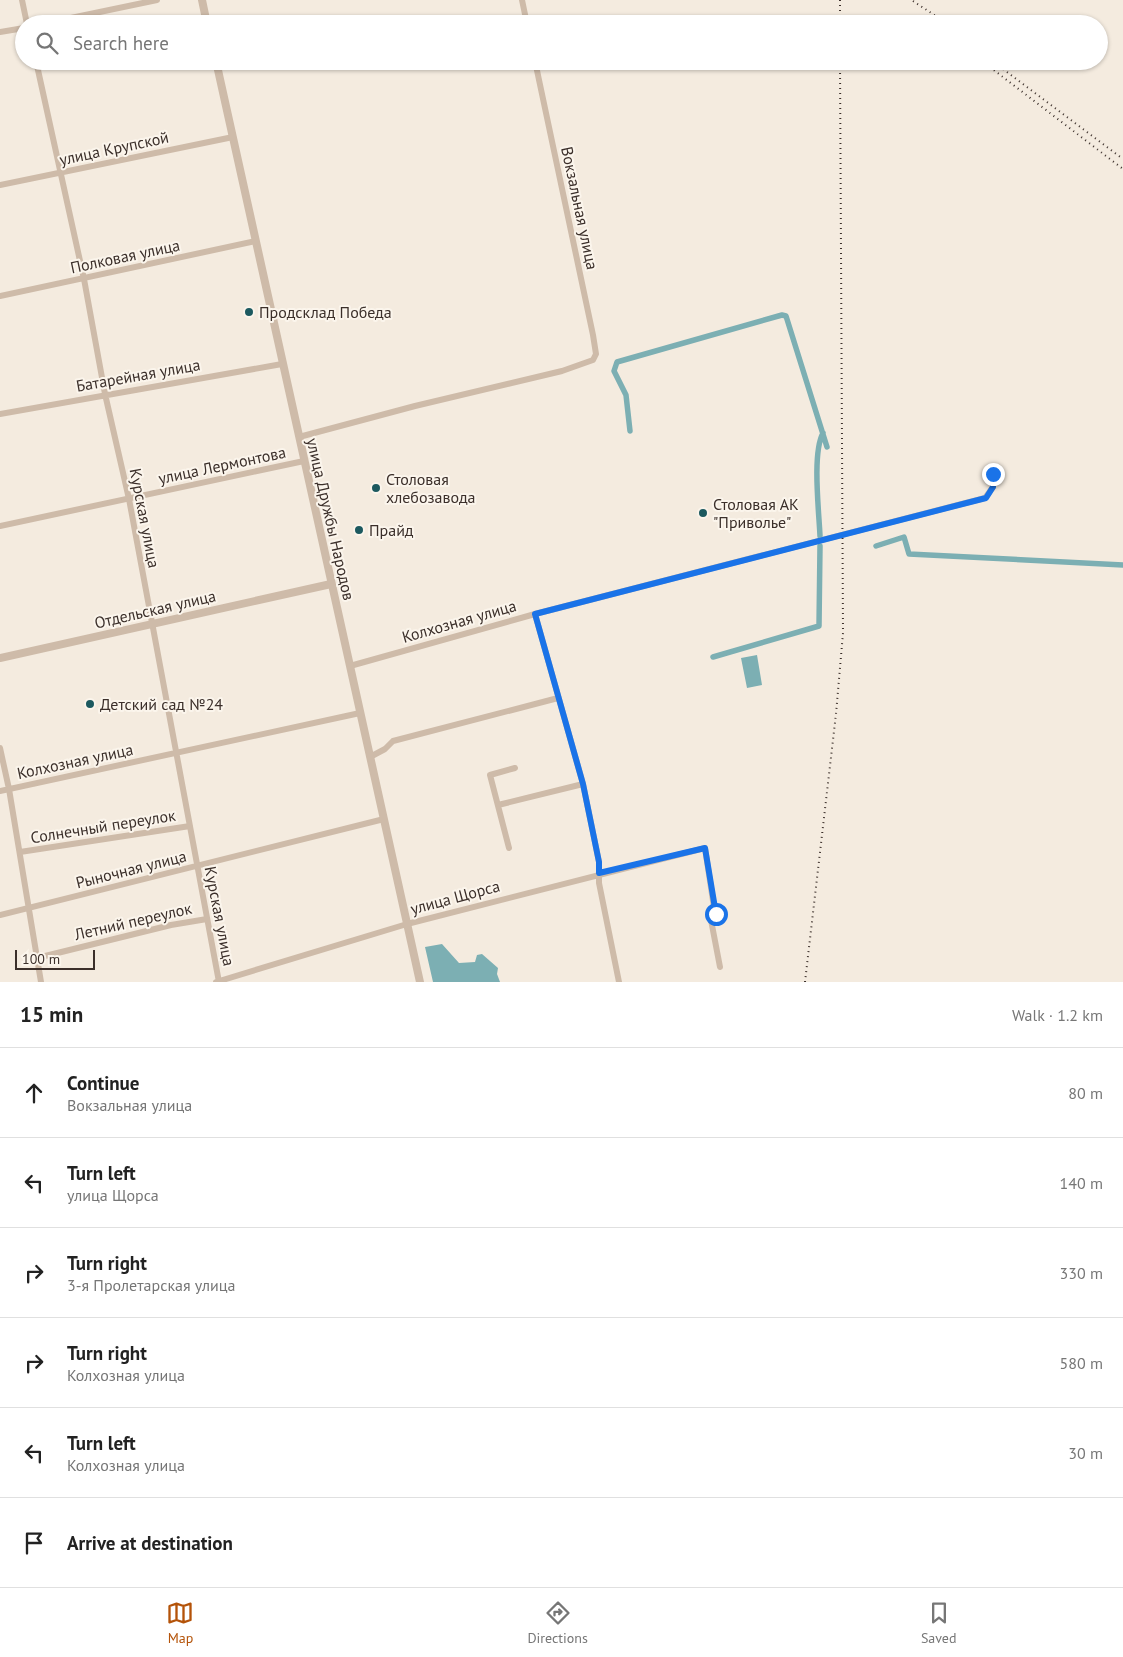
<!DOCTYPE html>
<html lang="en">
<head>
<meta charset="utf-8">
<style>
	:root { --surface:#fff; --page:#f2f2f2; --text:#222; --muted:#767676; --line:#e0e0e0; --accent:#b45309 }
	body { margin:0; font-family:"PT Sans",sans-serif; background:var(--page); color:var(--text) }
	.scale { position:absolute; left:15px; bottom:12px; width:80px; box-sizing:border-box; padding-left:5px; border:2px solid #3b2f2a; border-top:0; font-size:14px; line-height:18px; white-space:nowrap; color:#3b2f2a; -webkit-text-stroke:4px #fbf5ec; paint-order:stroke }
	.stop { position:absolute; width:15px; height:15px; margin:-11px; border:4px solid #1a73e8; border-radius:50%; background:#fff }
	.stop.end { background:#1a73e8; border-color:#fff; box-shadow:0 1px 5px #0008 }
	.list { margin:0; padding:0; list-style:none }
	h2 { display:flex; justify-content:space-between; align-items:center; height:65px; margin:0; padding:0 20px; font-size:21px }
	h2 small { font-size:16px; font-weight:400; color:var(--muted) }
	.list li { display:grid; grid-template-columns:32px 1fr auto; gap:15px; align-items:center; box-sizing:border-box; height:90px; padding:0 20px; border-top:1px solid var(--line) }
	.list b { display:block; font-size:19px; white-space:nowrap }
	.list p { margin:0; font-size:16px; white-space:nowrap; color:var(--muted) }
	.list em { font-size:16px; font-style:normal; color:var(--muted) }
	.icon { flex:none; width:28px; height:28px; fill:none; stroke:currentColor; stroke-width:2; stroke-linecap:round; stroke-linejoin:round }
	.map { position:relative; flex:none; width:1123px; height:982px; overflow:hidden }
	.search { position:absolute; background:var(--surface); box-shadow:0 1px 4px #0004; left:15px; right:15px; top:15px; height:55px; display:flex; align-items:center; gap:12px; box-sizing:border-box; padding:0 18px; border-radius:28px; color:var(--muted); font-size:19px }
	.sheet { height:605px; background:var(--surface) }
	nav { display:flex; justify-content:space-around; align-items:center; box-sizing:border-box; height:70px; border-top:1px solid var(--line); background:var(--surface); font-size:14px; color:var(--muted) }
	nav a { display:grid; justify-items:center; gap:2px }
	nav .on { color:var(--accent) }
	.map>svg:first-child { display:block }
	.water { fill:#7cafb3 }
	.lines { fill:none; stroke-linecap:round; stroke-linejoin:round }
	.canal { stroke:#7cafb3; stroke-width:5.5 }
	.minor { stroke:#cebba9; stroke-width:6 }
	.tertiary { stroke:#cebba9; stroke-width:8 }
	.rail { stroke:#3b2f2a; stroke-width:2; stroke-dasharray:1 4; stroke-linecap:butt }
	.route { stroke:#1a73e8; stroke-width:6 }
	.poi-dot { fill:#1c595f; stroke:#fbf5ec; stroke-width:2 }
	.labels { text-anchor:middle; stroke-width:4; stroke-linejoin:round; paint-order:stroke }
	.street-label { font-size:16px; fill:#3b2f2a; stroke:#fbf5ec }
	.poi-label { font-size:16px; fill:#3b2f2a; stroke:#fbf5ec; text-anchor:start }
</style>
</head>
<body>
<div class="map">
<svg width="1123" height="982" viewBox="0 0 1123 982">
	<rect width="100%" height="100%" fill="#f4ebdf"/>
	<path class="water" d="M757,655L762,685L747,688L741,658Z
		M442,944L459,963L475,962L477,955L482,954L498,968L497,974L500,982H433L425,947Z"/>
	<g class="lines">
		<path class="canal" d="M630,431L626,395L614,371L617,362L782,315L786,316L827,447
			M820,536C819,512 812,453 823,433
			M876,546L904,537L909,554L1123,565
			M713,657L819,626L820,546"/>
		<path class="minor" d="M22,0L27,24
			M522,0L527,24
			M42,24L157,0
			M0,32L24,28
			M36,61L84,279L105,394L129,499L219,982
			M0,185L233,137
			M0,296L256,241
			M0,414L282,364
			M299,437L415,406L562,371L593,360L596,354L593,335L535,61
			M0,526L304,461
			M535,614L583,784L599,862V883L619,982
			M350,666L535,614L985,498L993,487V474
			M0,748L9,789L41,982
			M370,757L385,749L393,741L558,698
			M0,791L360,713
			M498,805L583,784
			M509,848L490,775L515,768
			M20,852L190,826
			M0,915L384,819
			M37,958L171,925L207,919
			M216,982L407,924L705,848L715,914L711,920L720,967"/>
		<path class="tertiary" d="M202,0L207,24
			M216,61L420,982
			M0,658L331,584"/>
		<path class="rail" d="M840,0V24
			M913,1L948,24
			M982,61L1123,169
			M995,63L1123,159
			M805,982L836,714L843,633L840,61"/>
	</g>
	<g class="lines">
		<path class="route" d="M716,914L705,848L599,873V862L583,784L535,614L986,498L993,487V474"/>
	</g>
	<g class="poi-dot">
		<circle cx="249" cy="312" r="5"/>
		<circle cx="376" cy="488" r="5"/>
		<circle cx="703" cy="513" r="5"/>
		<circle cx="359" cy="530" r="5"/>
		<circle cx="90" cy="704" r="5"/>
	</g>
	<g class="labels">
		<g class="street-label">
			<text transform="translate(114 148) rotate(-12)" y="6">улица Крупской</text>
			<text transform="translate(580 208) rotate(78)" y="6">Вокзальная улица</text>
			<text transform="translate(125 256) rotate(-12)" y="6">Полковая улица</text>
			<text transform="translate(138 375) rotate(-10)" y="6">Батарейная улица</text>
			<text transform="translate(222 465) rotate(-12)" y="6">улица Лермонтова</text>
			<text transform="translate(145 518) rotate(79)" y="6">Курская улица</text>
			<text transform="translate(331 519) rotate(77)" y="6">улица Дружбы Народов</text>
			<text transform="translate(155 609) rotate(-13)" y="6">Отдельская улица</text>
			<text transform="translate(459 621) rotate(-16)" y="6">Колхозная улица</text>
			<text transform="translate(75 761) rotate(-12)" y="6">Колхозная улица</text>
			<text transform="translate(103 826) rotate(-9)" y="6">Солнечный переулок</text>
			<text transform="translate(131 869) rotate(-14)" y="6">Рыночная улица</text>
			<text transform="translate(455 897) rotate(-15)" y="6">улица Щорса</text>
			<text transform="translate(220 916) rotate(79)" y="6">Курская улица</text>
			<text transform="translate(133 921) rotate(-13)" y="6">Летний переулок</text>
		</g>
		<g class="poi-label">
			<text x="259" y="318">Продсклад Победа</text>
			<text x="386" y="485">Столовая<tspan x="386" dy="18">хлебозавода</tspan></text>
			<text x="713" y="510">Столовая АК<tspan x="713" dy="18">"Приволье"</tspan></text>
			<text x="369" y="536">Прайд</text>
			<text x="100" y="710">Детский сад №24</text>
		</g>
	</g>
</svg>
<div class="scale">100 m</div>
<div class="stop" style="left:716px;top:914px"></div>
<div class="stop end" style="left:993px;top:474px"></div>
<div class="search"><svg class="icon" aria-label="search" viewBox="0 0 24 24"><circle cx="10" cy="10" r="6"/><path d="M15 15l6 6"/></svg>Search here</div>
</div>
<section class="sheet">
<h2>15 min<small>Walk · 1.2 km</small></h2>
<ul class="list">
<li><svg class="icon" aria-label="ahead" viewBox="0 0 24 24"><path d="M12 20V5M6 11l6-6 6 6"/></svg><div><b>Continue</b><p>Вокзальная улица</p></div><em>80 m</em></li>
<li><svg class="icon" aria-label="left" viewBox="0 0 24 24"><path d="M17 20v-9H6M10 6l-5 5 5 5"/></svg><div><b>Turn left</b><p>улица Щорса</p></div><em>140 m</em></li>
<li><svg class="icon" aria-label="right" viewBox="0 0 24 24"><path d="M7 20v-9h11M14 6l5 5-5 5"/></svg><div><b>Turn right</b><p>3-я Пролетарская улица</p></div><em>330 m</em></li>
<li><svg class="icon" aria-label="right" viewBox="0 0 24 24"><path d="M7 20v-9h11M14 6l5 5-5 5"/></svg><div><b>Turn right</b><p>Колхозная улица</p></div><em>580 m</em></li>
<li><svg class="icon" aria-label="left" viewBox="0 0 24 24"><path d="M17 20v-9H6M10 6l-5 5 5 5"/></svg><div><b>Turn left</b><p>Колхозная улица</p></div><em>30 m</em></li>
<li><svg class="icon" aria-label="arrive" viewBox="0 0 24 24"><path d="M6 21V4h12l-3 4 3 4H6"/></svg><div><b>Arrive at destination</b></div></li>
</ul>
</section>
<nav>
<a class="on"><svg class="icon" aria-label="map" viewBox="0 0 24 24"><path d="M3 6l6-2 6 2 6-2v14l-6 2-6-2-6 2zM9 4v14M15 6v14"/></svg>Map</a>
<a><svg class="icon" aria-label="directions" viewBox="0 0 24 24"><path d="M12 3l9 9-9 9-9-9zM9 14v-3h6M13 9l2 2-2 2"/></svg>Directions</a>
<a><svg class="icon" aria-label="saved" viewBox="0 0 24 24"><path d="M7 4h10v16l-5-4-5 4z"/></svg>Saved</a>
</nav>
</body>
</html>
